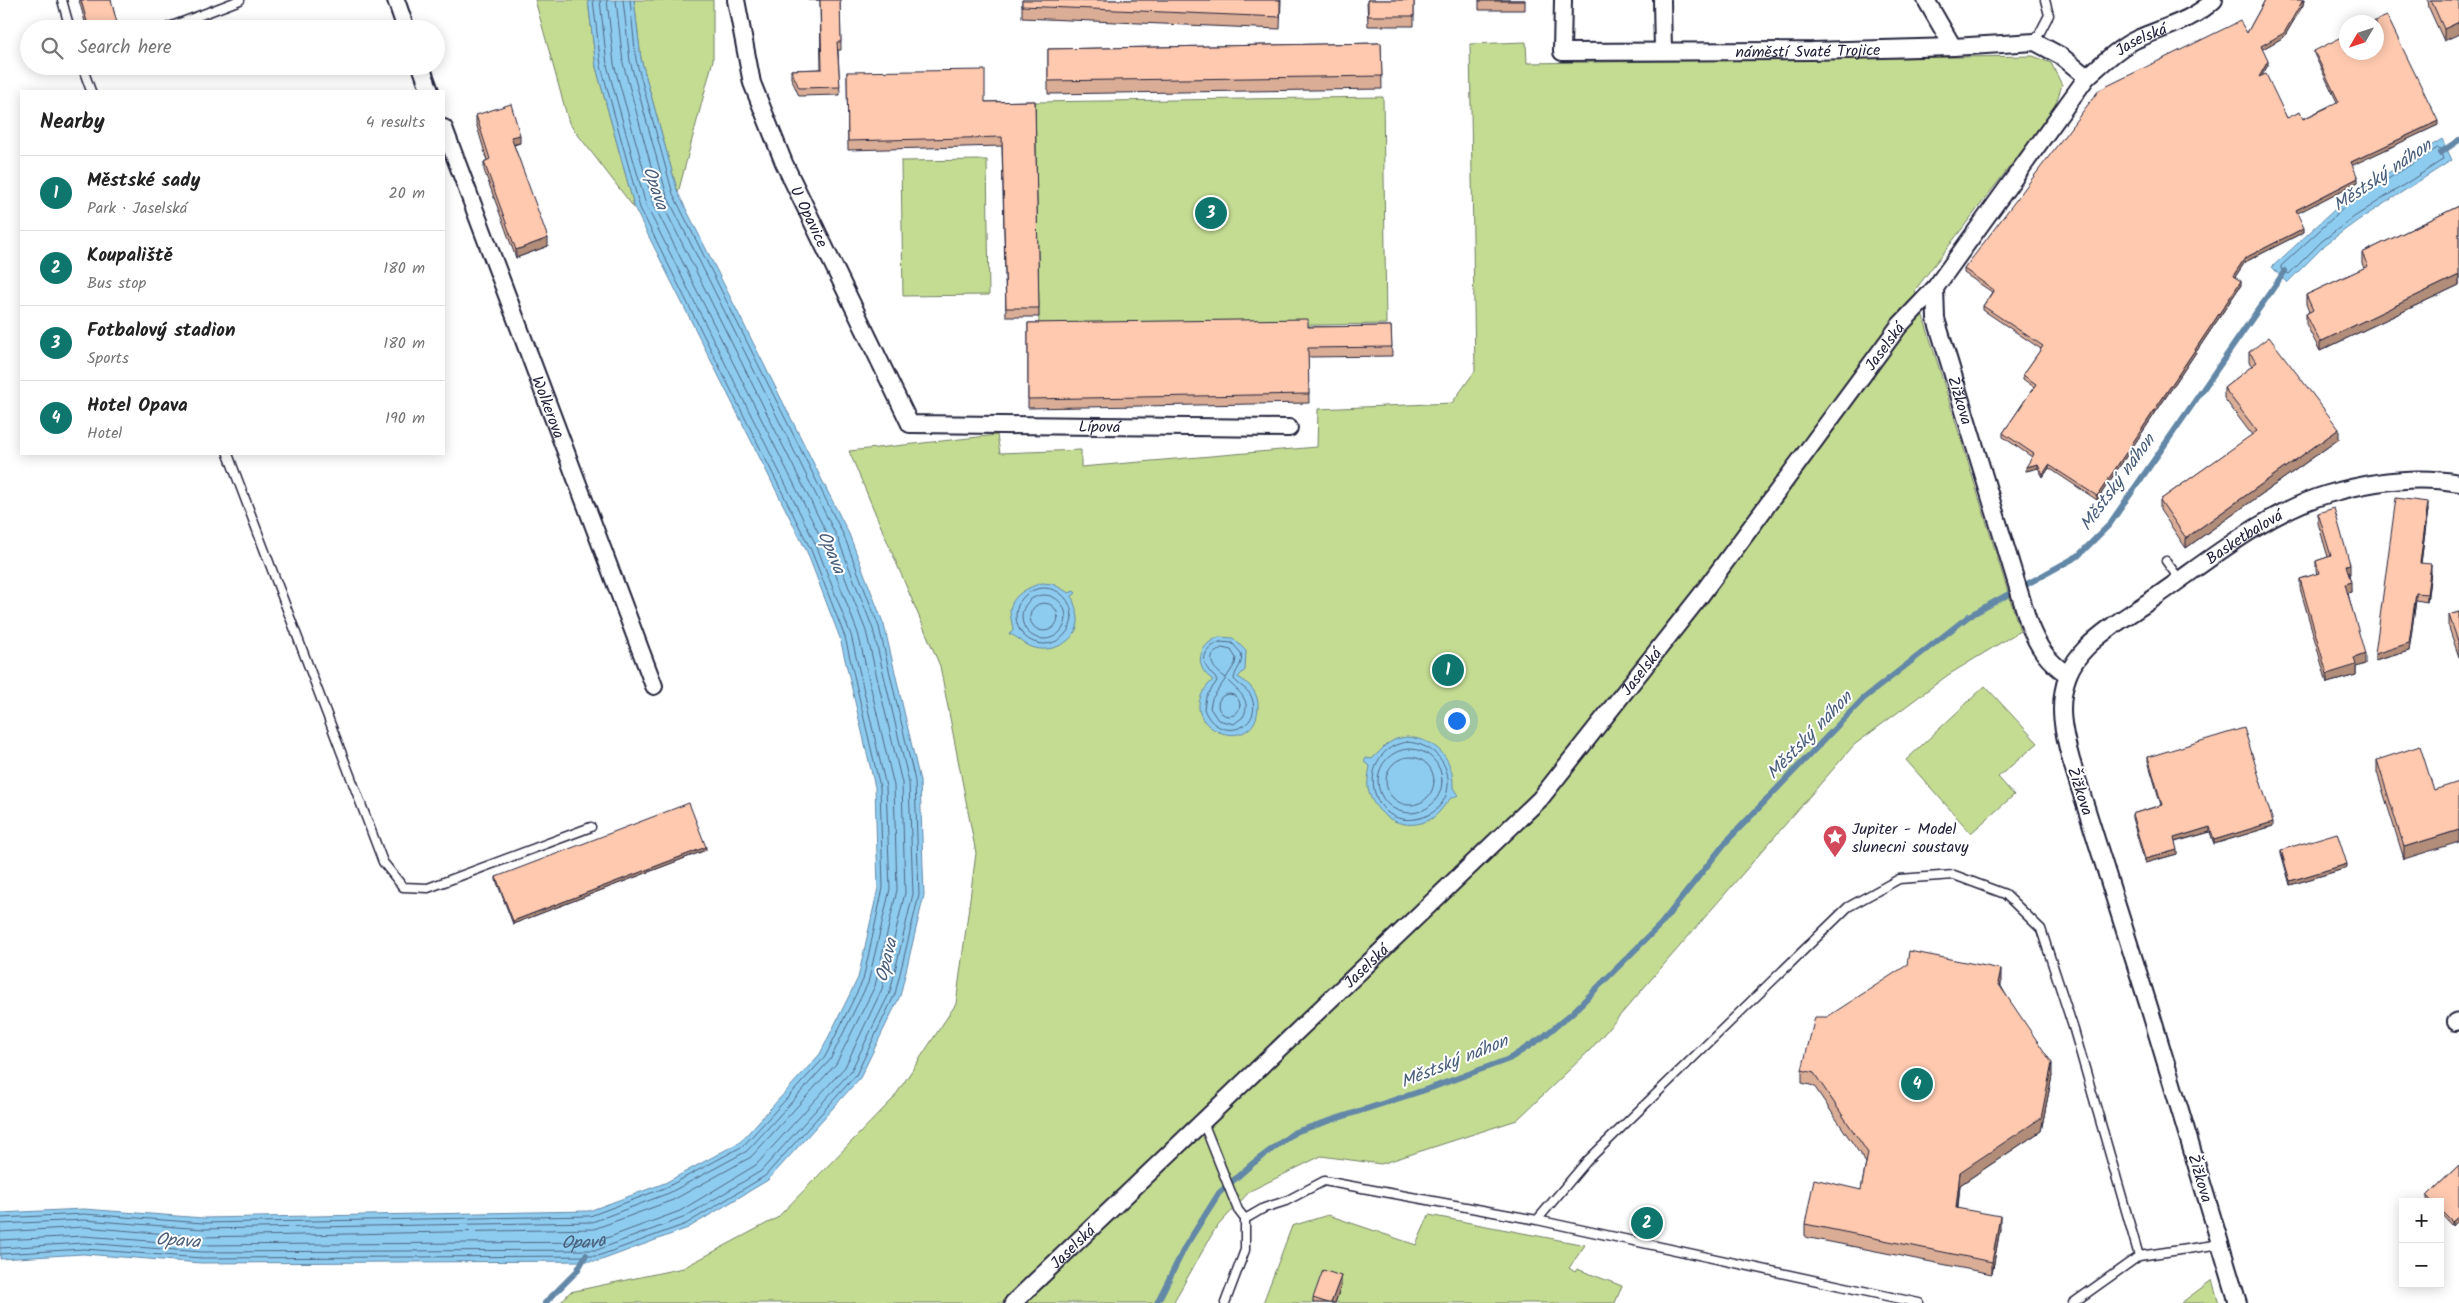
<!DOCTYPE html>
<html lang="en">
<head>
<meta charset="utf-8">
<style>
	:root { --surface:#fff; --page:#f6f6f6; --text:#222; --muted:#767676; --line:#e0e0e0; --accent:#0f766e }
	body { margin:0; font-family:Kalam,sans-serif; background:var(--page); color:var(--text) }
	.controls { position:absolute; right:15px; bottom:15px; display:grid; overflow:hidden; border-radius:0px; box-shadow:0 2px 12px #0003 }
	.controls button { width:45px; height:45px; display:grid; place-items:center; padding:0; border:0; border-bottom:1px solid var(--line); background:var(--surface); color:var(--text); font:25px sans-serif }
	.compass { position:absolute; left:2339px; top:15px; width:45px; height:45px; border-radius:50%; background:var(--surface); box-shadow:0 2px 12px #0003; rotate:231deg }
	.you { position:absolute; left:1456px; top:720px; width:18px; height:18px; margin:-12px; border:4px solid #fff; border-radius:50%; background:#1a73e8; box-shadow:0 0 0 8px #1a73e833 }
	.badge { display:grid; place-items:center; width:32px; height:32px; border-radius:50%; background:var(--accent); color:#fff; font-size:16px; font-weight:700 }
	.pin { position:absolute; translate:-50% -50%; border:2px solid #fff; box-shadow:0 1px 5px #0006 }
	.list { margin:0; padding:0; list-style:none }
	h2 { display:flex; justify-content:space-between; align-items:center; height:65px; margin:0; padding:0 20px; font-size:21px }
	h2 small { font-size:16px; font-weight:400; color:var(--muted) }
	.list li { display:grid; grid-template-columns:32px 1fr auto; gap:15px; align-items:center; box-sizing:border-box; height:75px; padding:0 20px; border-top:1px solid var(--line) }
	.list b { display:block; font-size:19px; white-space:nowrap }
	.list p { margin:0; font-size:16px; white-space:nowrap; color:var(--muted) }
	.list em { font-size:16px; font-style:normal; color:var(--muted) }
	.icon { flex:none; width:28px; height:28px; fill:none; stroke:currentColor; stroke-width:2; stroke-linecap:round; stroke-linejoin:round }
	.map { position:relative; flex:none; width:2459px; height:1303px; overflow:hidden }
	.search { position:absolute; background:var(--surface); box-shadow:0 2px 12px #0003; left:20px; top:20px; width:425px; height:55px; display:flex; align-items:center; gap:12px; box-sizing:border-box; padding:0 18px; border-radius:28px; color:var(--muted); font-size:19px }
	.panel { position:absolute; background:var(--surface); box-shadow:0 2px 12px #0003; left:20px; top:90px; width:425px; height:365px; border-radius:0px }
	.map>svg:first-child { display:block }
	.green { fill:#c4dc92; stroke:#737f66 }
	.water { fill:#8eccef; stroke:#6388a7 }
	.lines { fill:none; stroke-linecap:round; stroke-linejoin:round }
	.shore { stroke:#4d6683; stroke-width:1 }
	.stream { stroke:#6388a7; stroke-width:6 }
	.lane-casing { stroke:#22223b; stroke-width:11 }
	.street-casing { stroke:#22223b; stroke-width:20 }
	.lane { stroke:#fff; stroke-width:8 }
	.street { stroke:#fff; stroke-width:16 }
	.wall { fill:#daad96; stroke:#22223b }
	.shaded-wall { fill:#b28d7a; stroke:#22223b }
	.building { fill:#fec9af; stroke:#22223b }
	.labels { text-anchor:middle; stroke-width:4; stroke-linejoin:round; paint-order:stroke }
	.street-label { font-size:16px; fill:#22223b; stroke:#fff }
	.poi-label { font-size:16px; fill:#22223b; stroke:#fff; text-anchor:start }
	.water-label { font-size:18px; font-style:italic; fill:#485e7a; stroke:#fff }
</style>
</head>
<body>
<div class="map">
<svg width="2459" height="1303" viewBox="0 0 2459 1303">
	<rect width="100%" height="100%" fill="#fff"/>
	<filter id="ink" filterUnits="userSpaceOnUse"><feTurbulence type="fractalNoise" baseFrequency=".02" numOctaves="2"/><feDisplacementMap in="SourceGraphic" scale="10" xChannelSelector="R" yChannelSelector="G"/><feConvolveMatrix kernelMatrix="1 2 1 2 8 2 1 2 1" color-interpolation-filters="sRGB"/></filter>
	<g filter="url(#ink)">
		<path class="green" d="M535,0H588L596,67L635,209L569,123Z
			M634,0H713V60L678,193L641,59Z
			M1526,42L1527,63L2033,56L2051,63L2062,85L2054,109L1915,290L2020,631L1948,675L1854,745L1590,1050L1517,1120L1381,1164L1321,1156L1250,1191L1215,1229L1173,1303H560L570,1292L683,1268L777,1218L893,1099L956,1004L976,853L940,666L849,451L997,435L1000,453L1081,450V467L1317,447L1318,409L1452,403L1475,371L1470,44Z
			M1383,97L1386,324L1039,329L1035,102Z
			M987,160L989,295L903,296L901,161Z
			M1985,686L2038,743L1998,777L2014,795L1971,833L1906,760Z
			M1328,1215L1416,1245L1429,1215L1585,1245L1569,1268L1575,1272L1577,1269L1622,1286L1615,1303H1263L1292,1226Z
			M2212,1280L2219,1303H2181Z"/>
		<path class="water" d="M588,0H634L641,59L678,193L849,534L884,625L920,781L924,895L900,996L860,1078L768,1180L688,1228L599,1261L201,1263L83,1254L0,1259V1213L84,1209L203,1218L589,1211L665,1183L740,1142L820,1054L858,978L878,888L875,787L840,638L807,552L635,209L596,67Z
			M2442,139L2452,160L2357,221L2326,244L2287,283L2272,267L2345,200Z
			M1042,583L1053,584L1069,593L1074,591L1076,593L1072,596C1074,605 1079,614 1078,623C1075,643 1050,654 1032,647C1023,644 1019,637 1009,634L1013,631C1013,624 1010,618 1010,611C1011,595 1029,587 1042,583Z
			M1219,637L1233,638L1246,651L1245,670L1238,677C1250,684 1259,693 1258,708C1255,762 1165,724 1213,680C1193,667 1198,645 1219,637Z
			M1407,737C1437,740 1454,758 1453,788L1458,795C1455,797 1451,797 1449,800C1442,808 1437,817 1427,821C1401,832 1374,815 1368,789C1367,781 1369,773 1370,766L1364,762L1366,758L1372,759L1387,744L1396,739Z"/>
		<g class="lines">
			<g class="shore">
				<path d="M2438,148L2441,149L2444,159L2354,217L2322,241L2289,274L2281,269V266L2348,204Z"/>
				<circle cx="1044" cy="616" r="28"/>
				<circle cx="1044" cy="617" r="22"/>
				<circle cx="1044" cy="617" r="14"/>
				<path d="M1220,642L1232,643L1241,653C1244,665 1235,669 1234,679C1239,686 1248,688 1252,698C1263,730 1217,744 1204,709L1206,697L1217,681C1215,675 1210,674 1207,668C1200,656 1209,646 1220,642Z"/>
				<path d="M1222,648L1231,650L1236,658L1235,664L1226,678C1218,672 1208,665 1213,654Z"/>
				<path d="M1226,679C1237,691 1253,699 1243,717L1234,724L1218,720L1210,708L1212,699Z"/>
				<circle cx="1229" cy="705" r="11"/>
				<path d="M1407,742C1459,746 1462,812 1415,819C1367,827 1355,749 1407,742Z"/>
				<circle cx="1410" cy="781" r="32"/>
				<circle cx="1410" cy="781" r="24"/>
				<path d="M0,1218L84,1214L203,1223L590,1216L667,1187L743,1146L825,1057L863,980L883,888L880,787L845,637L811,550L640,208L601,66L593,0"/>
				<path d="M0,1224L84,1220L203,1229L592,1222L669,1193L747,1151L830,1060L868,983L890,889L886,787L851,635L817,547L646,205L607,65L600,0"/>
				<path d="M0,1232L84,1227L203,1237L594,1229L673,1200L751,1157L836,1064L875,986L897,890L894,786L858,633L824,544L653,203L614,64L607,0"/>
				<path id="s1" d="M0,1240L84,1236L202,1245L596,1242L680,1211L756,1165L845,1067L882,989L905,893L902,783L866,631L831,542L660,199L623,63L616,0"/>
				<path d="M0,1248L84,1243L202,1252L597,1250L683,1218L761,1171L851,1071L890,992L913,894L909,782L873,629L838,539L667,196L630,61L623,0"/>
				<path d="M0,1254L84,1249L201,1258L598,1256L686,1224L765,1176L856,1075L895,994L919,895L915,781L879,627L844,536L673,194L636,60L630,0"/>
			</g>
			<path class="stream" d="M2440,153L2459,140
				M545,1303L577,1271L586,1255
				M1157,1303L1185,1247L1219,1193L1252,1164L1295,1132L1431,1088L1509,1059L1543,1037L1572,1013L1661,924L1726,842L1863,699L1969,616L2078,556L2109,525L2285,271"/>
			<defs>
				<path id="lane" d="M62,0L70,29
					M164,29L240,0
					M2035,42L2049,15L2045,0
					M82,66L91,91
					M228,454L383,862L403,887L428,888L591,827
					M2166,561L2180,580
					M1203,1122L1238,1210L1245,1219L1264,1208L1286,1201L1324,1181L1537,1220L1919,1303
					M1537,1220L1587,1161L1848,907L1899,879L1954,875L2005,894L2041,929L2074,1030L2139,1256
					M1225,1303L1245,1250V1219
					M2073,1303L2139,1256L2221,1244"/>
				<g id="street">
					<path d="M396,0L406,29"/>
					<path id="s2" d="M736,0L752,83L784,163L910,424L1289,428"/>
					<path id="s3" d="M1563,0L1562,52L1812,51L1953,47L2035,42L2061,56L2087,77"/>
					<path d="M1662,0L1663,51"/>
					<path d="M1926,0L1953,47"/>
					<path d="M421,66L430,91"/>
					<path id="s4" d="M444,128L654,686"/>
					<path id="s5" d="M1935,288L1936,319L2029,624C2038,647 2047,661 2068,675"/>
					<path d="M2456,1022L2459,1021"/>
					<path id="s6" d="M1013,1303L1540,799L1701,595L1899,326L1935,288L2087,77C2102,64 2118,48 2137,39C2164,27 2192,21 2214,0"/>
					<path id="s7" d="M2238,1303L2149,1007L2071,760C2063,731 2057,705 2068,675C2072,665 2079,655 2087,647C2107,627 2134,612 2157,596C2209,560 2267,512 2328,494C2369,482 2417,475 2459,483"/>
				</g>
			</defs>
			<use href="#lane" class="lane-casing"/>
			<use href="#street" class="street-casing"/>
			<use href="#lane" class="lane"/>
			<use href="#street" class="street"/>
		</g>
		<path class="wall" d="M79,0H111L118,29H87Z
			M809,0H840L841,50H838L840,95L799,96L791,78V70L821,69L820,0Z
			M1022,0H1281L1280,29L1022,18Z
			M1367,0H1414V26H1368Z
			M1479,0H1525V10H1479Z
			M2265,0H2304L2303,5L2284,37L2262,49L2268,65L2262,75L2287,118L2303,119L2337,102L2314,54V51L2438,125L2352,165L2358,182L2297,213L2304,232L2245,262L2235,277L2241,285L2097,500L2049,468L2043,477L2038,468L2026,471L2032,457L2003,437V433L2034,387L2023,379V375L2041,349L1983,310V306L1992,292L1964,273V269L2247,33Z
			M2428,0H2459L2444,41L2429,8Z
			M1381,43L1382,89L1048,94V49Z
			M847,72L985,102L1035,101L1039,317H1006L1002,146L848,150Z
			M476,115L520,143L514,145L548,246L516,258L484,170V162L487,160L476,123Z
			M2459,206V285L2320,351L2306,324V314L2309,312L2306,304V295L2364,268L2362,263V253Z
			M1028,323L1308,327L1391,326L1392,356L1308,357L1309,403L1028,408Z
			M2249,352L2339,439L2186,548L2160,510V500L2252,435L2224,398V388L2252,366L2249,362Z
			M2428,510L2421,563L2431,572L2427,602L2416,600L2409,651L2375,661Z
			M2318,513L2350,574H2349L2351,592L2348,593L2365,664L2356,667V675L2327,683L2300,588V579L2317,574L2316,570V561L2328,557L2318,523Z
			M2459,612V657L2449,628V615Z
			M2148,757L2273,826L2214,844L2210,832L2175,842L2177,854L2145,863L2132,818V814L2161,805L2148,761Z
			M2377,760L2434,790L2404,859L2377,772Z
			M706,850L513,924L496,880V877Z
			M2281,850L2347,868L2290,885L2281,853Z
			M2001,982V986L2052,1076L2041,1131L1960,1185L1958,1208L2000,1229L1992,1274L1805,1237V1224L1861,1190L1866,1163L1814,1086L1802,1083V1070L1827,1017Z
			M2459,1165L2452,1226L2440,1213V1202H2429L2427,1199V1196Z
			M1341,1286L1335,1303H1313V1298Z"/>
		<path class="shaded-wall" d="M2303,0H2304L2303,5L2284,37L2261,50V46Z
			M2459,22V34L2444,41V29Z
			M2268,61V65L2259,81V77Z
			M2438,121V125L2351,166V162Z
			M520,135V143L511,145V137Z
			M2358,178V182L2296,214V210Z
			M2304,228V232L2245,262L2233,280V276L2245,258Z
			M548,238V246L516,258V250Z
			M2459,275V285L2320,351V342Z
			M2241,281V285L2097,500V496Z
			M2339,429V439L2186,548V538Z
			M2038,464V468L2026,471V467Z
			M2049,465V468L2043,477V474Z
			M2428,502V510L2420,570V563Z
			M2350,564V574L2346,575V565Z
			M2431,564V572L2427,602V594Z
			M2351,582V592L2345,594V584Z
			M2416,593V600L2409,651L2375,661V654Z
			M2365,654V664L2356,667V675L2327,683V674L2354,658Z
			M2273,822V826L2214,844V840Z
			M2210,827V832L2174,842V838Z
			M2459,830V842L2404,859V847Z
			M706,847V850L513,924V921Z
			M2177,850V854L2145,863V859Z
			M2347,864V868L2290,885V881Z
			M2001,969V982L1998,996V983Z
			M2052,1063V1076L2041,1131L1960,1185L1956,1221V1208L1960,1172Z
			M2000,1216V1229L1992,1274V1262Z
			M2459,1216V1219L2452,1226V1222Z
			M1341,1276V1286L1335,1303H1331Z"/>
		<path class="building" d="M81,0H111L118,27L112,29H89Z
			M820,0H840L841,42H837L840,87L799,88L791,70L822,69Z
			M1022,0H1280V17L1022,6Z
			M1368,0H1414V16H1368Z
			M1479,0H1525V1H1479Z
			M2265,0H2303L2284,33L2261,46L2268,61L2259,77L2266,74L2287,118L2300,112L2303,119L2339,102L2314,51L2346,35V52H2376V22H2373L2387,16L2438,121L2351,162L2358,178L2296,210L2304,228L2245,258L2233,276L2241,281L2097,496L2049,465L2043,474L2038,464L2026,467L2034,454L2003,433L2036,384L2023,375L2043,346L1983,306L1994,290L1964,269L2099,90L2240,21L2247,33Z
			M2431,0H2459V22L2444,29Z
			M1381,43L1382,76L1048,81V49Z
			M985,70V102L1035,101L1039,308H1006L1002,137L848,141L847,72Z
			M511,104L520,135L511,137L548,238L516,250L484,162L490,159L476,115Z
			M2459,206V275L2320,342L2306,314L2313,310L2306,295L2368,266L2362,253Z
			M1308,319V327L1391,326L1392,347L1308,348L1309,394L1028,399V323Z
			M2269,337L2339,429L2186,538L2160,500L2257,431L2224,388L2257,362L2249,352Z
			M2396,498L2428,502L2420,563L2431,564L2427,594L2416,593L2409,643L2375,654Z
			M2334,508L2350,564L2346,565L2351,582L2345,584L2365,654L2354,658L2356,665L2327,674L2300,579L2319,573L2316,561L2331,556L2318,513Z
			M2459,612V644L2449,615Z
			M2244,728L2273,822L2214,840L2210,827L2174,838L2177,850L2145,859L2132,814L2162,805L2148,757Z
			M2420,746L2434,790L2459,782V830L2404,847L2377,760Z
			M689,803L706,847L513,921L496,877Z
			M2337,833L2347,864L2290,881L2281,850Z
			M1909,951L2001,969L1998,983L2052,1063L2041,1118L1960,1172L1956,1208L2000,1216L1992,1262L1805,1224L1814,1179L1861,1190L1868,1153L1814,1073L1802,1070L1815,1017H1827L1907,965Z
			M2459,1165V1216L2452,1222L2440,1210V1202H2432L2427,1196Z
			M1323,1270L1341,1276L1331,1303H1328L1313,1298Z"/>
	</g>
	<defs>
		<symbol id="sight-pin" viewBox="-11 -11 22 30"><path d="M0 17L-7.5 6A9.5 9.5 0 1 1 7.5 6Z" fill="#d1495b" stroke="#fff"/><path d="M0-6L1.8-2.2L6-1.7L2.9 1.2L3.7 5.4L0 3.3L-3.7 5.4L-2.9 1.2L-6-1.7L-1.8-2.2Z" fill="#fff"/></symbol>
	</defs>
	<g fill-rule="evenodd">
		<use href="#sight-pin" x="1821" y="823" width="28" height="38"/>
	</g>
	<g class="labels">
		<g class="street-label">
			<text dy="6" stroke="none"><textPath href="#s6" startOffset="1702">Jaselská</textPath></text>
			<text dy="6" stroke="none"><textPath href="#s3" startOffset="298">náměstí Svaté Trojice</textPath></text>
			<text dy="6" stroke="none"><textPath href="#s2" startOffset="230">U Opavice</textPath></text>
			<text dy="6" stroke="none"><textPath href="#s6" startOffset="1298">Jaselská</textPath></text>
			<text dy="6" stroke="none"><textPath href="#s5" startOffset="116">Žižkova</textPath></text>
			<text dy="6" stroke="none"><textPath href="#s4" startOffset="298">Wolkerova</textPath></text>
			<text dy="6" stroke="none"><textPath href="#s2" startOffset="650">Lípová</textPath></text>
			<text dy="6" stroke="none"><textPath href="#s7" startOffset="881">Basketbalová</textPath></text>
			<text dy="6" stroke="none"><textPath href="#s6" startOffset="892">Jaselská</textPath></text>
			<text transform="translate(2081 791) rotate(72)" y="6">Žižkova</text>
			<text dy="6" stroke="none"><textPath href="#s6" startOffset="488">Jaselská</textPath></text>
			<text transform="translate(2201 1178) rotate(73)" y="6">Žižkova</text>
			<text dy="6" stroke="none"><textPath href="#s6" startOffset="82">Jaselská</textPath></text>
		</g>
		<g class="poi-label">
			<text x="1852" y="834">Jupiter - Model<tspan x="1852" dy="18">slunecni soustavy</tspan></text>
		</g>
		<g class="water-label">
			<text transform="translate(2382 175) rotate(-34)" y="6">Městský náhon</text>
			<text transform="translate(656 188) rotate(71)" y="6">Opava</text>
			<text transform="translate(2117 482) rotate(-54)" y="6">Městský náhon</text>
			<text transform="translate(832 552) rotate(67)" y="6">Opava</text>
			<text transform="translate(1809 735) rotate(-46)" y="6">Městský náhon</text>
			<text transform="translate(886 960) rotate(-76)" y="6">Opava</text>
			<text transform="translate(1454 1061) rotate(-22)" y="6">Městský náhon</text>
			<text dy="6" stroke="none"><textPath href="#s1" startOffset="584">Opava</textPath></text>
			<text transform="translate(178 1240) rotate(4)" y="6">Opava</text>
		</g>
	</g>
</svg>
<div class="controls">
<button>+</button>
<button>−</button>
</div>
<svg class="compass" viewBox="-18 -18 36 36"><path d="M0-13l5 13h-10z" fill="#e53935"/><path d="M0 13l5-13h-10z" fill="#767676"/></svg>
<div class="you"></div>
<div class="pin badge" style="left:1448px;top:670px">1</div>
<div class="pin badge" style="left:1647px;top:1223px">2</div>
<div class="pin badge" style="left:1211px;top:213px">3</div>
<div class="pin badge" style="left:1917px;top:1084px">4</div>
<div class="search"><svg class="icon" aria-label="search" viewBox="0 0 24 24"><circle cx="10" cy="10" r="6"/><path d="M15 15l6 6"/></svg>Search here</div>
<section class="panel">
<h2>Nearby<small>4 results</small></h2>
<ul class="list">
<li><span class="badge">1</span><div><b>Městské sady</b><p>Park · Jaselská</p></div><em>20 m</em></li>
<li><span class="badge">2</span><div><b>Koupaliště</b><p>Bus stop</p></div><em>180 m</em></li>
<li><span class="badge">3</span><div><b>Fotbalový stadion</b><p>Sports</p></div><em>180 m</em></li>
<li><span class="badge">4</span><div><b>Hotel Opava</b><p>Hotel</p></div><em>190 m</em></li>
</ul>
</section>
</div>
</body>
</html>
